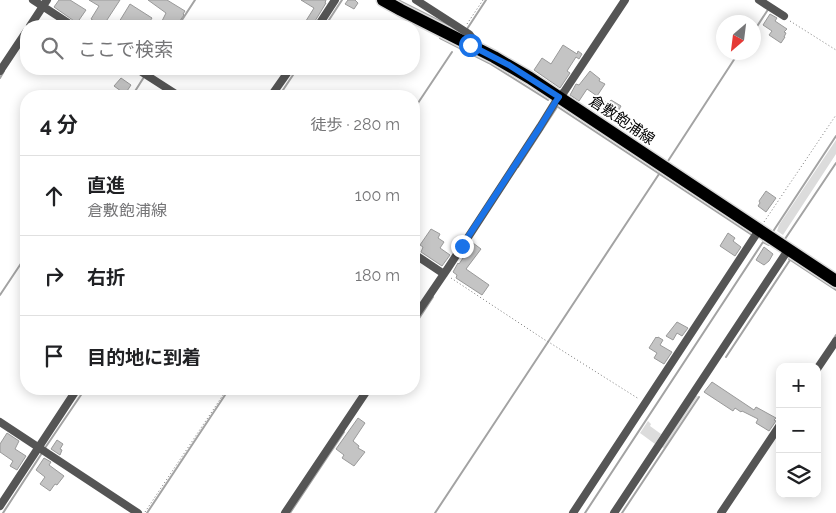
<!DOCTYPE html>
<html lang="ja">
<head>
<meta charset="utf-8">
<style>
	:root { --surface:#fff; --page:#f2f2f2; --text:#202124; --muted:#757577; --line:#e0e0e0 }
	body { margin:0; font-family:Raleway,"Noto Sans JP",sans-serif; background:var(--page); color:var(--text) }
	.controls { position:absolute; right:15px; bottom:15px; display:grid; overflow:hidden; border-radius:10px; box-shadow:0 2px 12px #0003 }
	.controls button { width:45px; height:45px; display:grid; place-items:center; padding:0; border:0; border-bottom:1px solid var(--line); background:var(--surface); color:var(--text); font:25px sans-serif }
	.compass { position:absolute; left:716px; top:15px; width:45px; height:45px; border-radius:50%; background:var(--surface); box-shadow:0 2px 12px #0003; rotate:208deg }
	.stop { position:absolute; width:15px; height:15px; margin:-11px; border:4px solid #1a73e8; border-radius:50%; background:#fff }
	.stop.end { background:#1a73e8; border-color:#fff; box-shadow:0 1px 5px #0008 }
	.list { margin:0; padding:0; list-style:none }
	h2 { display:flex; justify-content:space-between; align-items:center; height:65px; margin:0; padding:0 20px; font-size:21px }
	h2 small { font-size:16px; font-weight:400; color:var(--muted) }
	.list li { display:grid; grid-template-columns:32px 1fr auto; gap:15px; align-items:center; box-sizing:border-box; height:80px; padding:0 20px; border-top:1px solid var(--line) }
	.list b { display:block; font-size:19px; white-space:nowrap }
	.list p { margin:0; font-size:16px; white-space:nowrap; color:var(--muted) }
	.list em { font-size:16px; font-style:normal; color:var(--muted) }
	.icon { flex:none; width:28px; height:28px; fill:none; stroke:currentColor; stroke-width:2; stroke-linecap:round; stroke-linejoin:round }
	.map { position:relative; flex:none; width:836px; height:513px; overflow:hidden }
	.search { position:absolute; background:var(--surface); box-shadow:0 2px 12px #0003; left:20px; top:20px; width:400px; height:55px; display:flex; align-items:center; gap:12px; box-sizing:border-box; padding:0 18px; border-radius:20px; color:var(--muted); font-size:19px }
	.panel { position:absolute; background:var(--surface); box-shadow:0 2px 12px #0003; left:20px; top:90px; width:400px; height:305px; border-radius:20px }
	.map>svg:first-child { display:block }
	.green { fill:#dcdcdc }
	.water { fill:#a3a3a3 }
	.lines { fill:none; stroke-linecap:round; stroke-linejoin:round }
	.stream { stroke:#a3a3a3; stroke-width:2 }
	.building { fill:#c4c4c4; stroke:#999 }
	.primary-casing { stroke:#dbdbdb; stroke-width:15 }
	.path { stroke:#777; stroke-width:1; stroke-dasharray:1 2.5; stroke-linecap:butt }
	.street { stroke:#555; stroke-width:8 }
	.primary { stroke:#000; stroke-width:12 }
	.route { stroke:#1a73e8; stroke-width:6 }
	.labels { text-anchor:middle; stroke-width:4; stroke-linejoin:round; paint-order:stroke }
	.street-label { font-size:15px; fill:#000; stroke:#fff }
</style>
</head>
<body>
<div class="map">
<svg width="836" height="513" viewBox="0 0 836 513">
	<rect width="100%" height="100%" fill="#fff"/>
	<path class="green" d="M836,140V154L783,235L777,231L779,225Z
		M695,395L698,396L664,448L661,447Z
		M648,421L651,424L650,426L661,434L655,444L640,433Z"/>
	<path class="water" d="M394,0H400L448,24L449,25L448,29Z"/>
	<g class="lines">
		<path class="stream" d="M178,26L195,0
			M325,26L342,0
			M467,29L486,0
			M754,31L769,8
			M441,36L440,38L489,63L548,100
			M0,78L4,71
			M132,96L144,77
			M279,96L297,69
			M558,107L752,235
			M414,109L452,52
			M668,161L739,52
			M518,167L559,104
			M772,233L836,136
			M785,239L836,163
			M789,259L836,290
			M0,295L26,256
			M414,326L433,297
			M833,340L836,335
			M726,357L790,260
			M45,448L85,389
			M3,513L42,453
			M147,513L229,389
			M290,513L344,432
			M435,513L661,171
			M585,513L763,242L769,245
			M622,513L699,397"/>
	</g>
	<path class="building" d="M59,0H70L86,10L77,23L54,7Z
		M89,0H120L103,26H91L94,21L91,19L99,6Z
		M148,0H167L185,11L183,14L184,15L176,26H161L164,22L162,21L166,13Z
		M301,0H326L325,3H326L312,26H308L304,24L314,8Z
		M348,0H355L358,3L354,9L345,4Z
		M130,4L152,18L147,26H126L119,22Z
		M770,14L777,18L775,21L787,29L784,32L786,33L784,37H785L781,43L769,35L772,31L763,25Z
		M563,45L577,54L578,51L582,54L579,59L576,57L567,71L570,73L560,88L534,70L542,58L551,64Z
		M590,71L600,79L599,81L605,84L597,96L587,89L579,101L570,95L576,84L579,85Z
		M121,78L131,85L125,94L114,86Z
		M603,100L608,104L611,100L621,106L615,117L598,106Z
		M766,191L776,198L766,212L758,206L760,203L759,201Z
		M431,229L440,234L438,238L444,242L440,248L450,255L442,266L421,252L423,247L420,245Z
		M728,233L735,238L733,241L741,247L735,256L720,246Z
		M473,243L481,249L466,269L489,285L482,295L456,278L457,275L453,272L458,263L459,264Z
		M764,247L773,254L769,261L764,265L756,260Z
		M677,322L688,328L682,336L677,333L673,340L666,336Z
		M656,337L657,338L658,337L663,340L660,345L672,352L664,364L654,358L657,353L649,348Z
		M712,382L754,410L756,407L776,418L774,420L776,421L769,431L756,423L758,419L742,411L741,412L735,408L733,411L704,392Z
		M358,418L365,423L353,441L359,446L358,448L365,452L354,466L342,458L344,455L336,449Z
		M7,433L19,441L15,449L26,456L17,470L10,466L13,461L0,452V444Z
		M57,440L63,444L60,449L62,450L60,455L51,449Z
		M44,458L51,462L49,465L64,476L57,485L55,484L50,491L40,484L45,477L36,470Z"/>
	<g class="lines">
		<defs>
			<path id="primary" d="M383,0L401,10L494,57L530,78L836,281"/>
		</defs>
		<use href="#primary" class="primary-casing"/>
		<path class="path" d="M790,21L836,50
			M467,24L483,0
			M764,222L836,115
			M451,278L545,340L547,341L639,399
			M145,512L227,389"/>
		<path class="street" d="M33,0L73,26
			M416,0L469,34L472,38L473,46
			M759,0L784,16
			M30,26L47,0
			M318,26L335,0
			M137,69L179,96
			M0,71L26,32
			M271,96L290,69
			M414,254L444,274
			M414,318L448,268L540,127L556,101L564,92L625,0
			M817,369L836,341
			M0,422L138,513
			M0,506L77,389
			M285,513L368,389
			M573,513L759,230
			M614,513L788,250
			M721,513L780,425"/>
		<use href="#primary" class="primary"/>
	</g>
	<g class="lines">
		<path class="route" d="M462,246L540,127L556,101L559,97L509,65L470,45"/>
	</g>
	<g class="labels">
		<g class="street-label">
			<text transform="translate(622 120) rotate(34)" y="5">倉敷飽浦線</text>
		</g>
	</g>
</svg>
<div class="controls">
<button>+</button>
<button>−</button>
<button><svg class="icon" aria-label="layers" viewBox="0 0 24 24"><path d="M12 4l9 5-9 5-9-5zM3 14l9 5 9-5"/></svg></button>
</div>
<svg class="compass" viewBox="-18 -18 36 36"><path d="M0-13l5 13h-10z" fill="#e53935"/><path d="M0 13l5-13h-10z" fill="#757577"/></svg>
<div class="stop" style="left:470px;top:45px"></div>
<div class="stop end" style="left:462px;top:246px"></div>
<div class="search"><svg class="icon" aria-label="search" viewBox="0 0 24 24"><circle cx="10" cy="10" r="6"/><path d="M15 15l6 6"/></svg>ここで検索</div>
<section class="panel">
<h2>4 分<small>徒歩 · 280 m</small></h2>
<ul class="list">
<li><svg class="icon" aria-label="ahead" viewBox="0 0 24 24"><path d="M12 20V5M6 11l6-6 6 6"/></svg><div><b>直進</b><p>倉敷飽浦線</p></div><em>100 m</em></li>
<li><svg class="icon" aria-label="right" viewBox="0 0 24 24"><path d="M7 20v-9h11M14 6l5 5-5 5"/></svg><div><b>右折</b></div><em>180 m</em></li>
<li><svg class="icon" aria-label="arrive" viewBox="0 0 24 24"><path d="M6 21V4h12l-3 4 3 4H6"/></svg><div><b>目的地に到着</b></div></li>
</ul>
</section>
</div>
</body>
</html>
